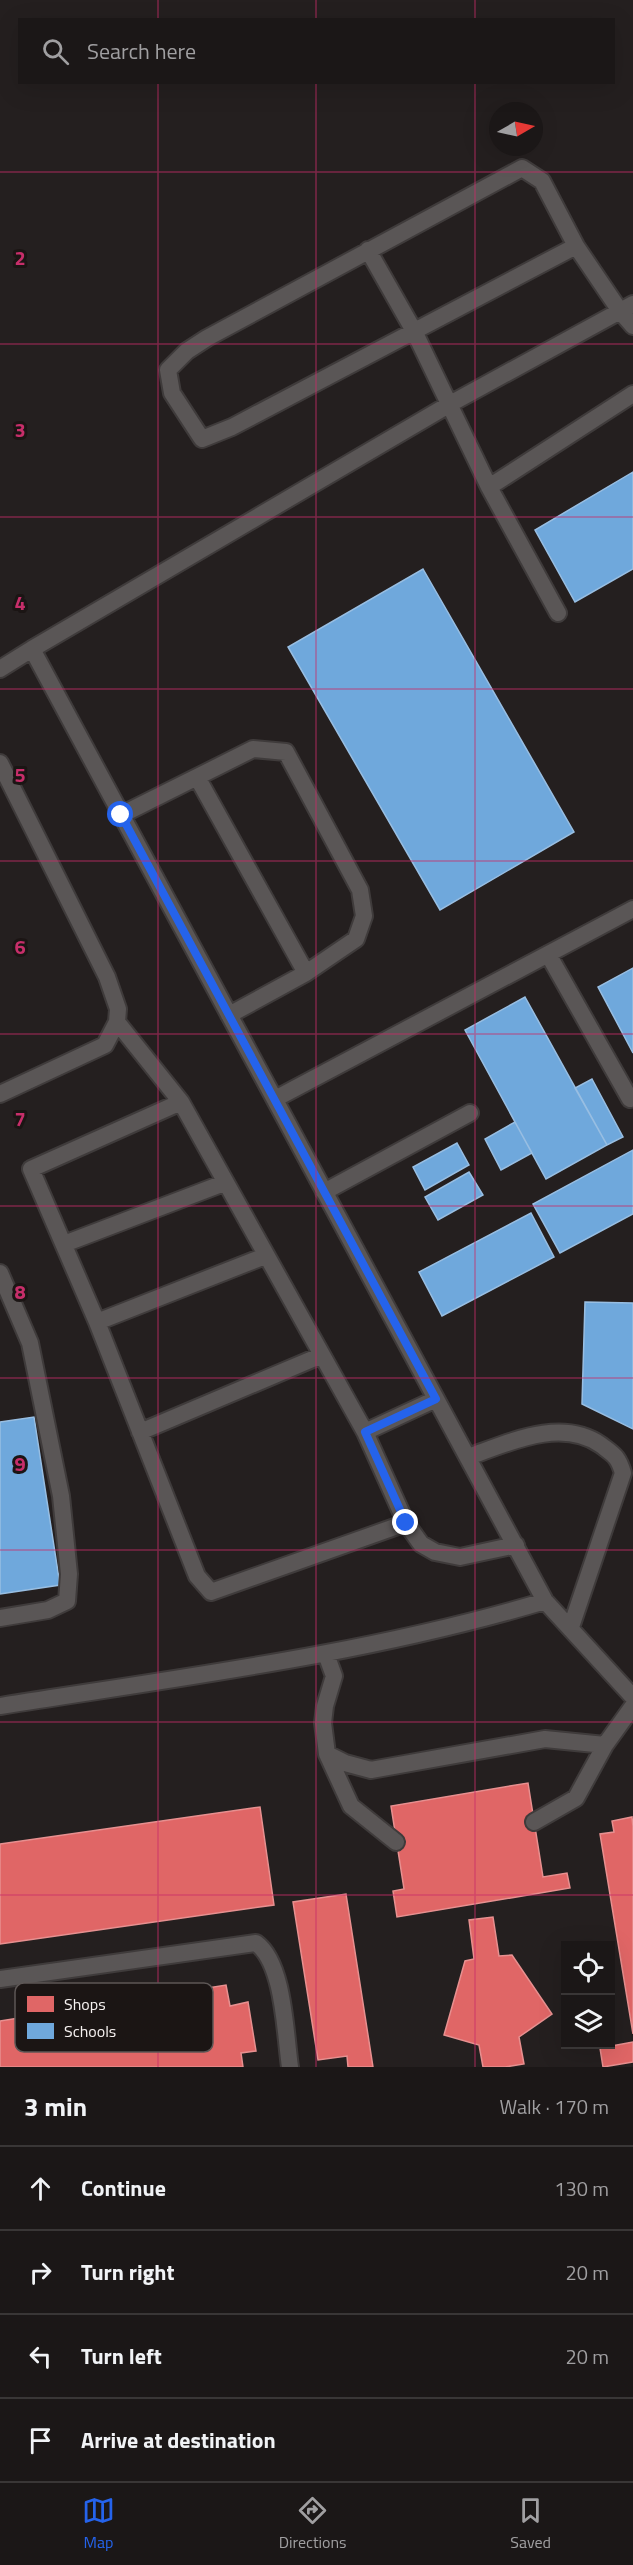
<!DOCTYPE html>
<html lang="en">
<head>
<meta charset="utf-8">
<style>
	:root { --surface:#1b1717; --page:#282424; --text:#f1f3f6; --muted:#a09fa1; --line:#393636; --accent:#2563eb }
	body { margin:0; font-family:"Titillium Web",sans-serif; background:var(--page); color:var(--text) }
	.controls { position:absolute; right:18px; bottom:18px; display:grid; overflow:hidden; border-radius:0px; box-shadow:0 6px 24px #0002 }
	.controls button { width:54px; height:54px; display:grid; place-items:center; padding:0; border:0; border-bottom:2px solid var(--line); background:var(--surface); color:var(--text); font:30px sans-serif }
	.compass { position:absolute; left:489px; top:102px; width:54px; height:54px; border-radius:50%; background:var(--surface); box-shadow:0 6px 24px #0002; rotate:81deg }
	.stop { position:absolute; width:18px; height:18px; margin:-14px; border:4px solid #2563eb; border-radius:50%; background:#fff }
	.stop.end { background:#2563eb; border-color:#fff; box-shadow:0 2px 6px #0008 }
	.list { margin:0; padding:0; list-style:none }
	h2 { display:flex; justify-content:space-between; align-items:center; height:78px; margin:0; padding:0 24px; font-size:26px }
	h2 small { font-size:20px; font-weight:400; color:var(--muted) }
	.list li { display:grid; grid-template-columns:39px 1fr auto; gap:18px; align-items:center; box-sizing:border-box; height:84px; padding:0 24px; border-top:2px solid var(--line) }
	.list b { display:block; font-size:22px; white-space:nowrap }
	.list em { font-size:20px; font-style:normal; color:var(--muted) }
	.icon { flex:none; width:33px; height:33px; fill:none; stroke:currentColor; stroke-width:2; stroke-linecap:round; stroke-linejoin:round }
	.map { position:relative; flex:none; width:633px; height:2067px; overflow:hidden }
	.search { position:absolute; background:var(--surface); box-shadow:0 6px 24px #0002; left:18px; right:18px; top:18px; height:66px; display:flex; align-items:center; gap:15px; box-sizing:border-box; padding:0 21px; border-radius:0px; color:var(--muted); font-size:22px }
	.sheet { height:414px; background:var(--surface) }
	nav { display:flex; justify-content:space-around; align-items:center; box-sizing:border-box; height:84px; border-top:2px solid var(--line); background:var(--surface); font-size:16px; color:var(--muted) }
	nav a { display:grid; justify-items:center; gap:3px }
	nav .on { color:var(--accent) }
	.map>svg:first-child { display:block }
	.shops { fill:#e06666; stroke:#e79090; stroke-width:1.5 }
	.schools { fill:#6fa8dc; stroke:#98bee2; stroke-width:1.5 }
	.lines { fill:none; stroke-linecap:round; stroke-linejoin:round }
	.lane-casing { stroke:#3f3b3b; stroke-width:20 }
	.lane { stroke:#5a5656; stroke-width:16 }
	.route { stroke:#2563eb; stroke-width:8 }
	.grid { fill:none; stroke:#c72e6a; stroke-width:1.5; stroke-opacity:0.55 }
	.key { fill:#1b1514; stroke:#5d5756; stroke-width:1.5 }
	.key-label { font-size:16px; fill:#f7f2f1 }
	.grid-label { font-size:20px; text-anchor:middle; font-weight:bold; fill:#c72e6a; stroke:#1b1514; stroke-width:6; stroke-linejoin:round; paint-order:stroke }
</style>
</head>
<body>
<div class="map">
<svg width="633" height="2067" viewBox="0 0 633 2067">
	<rect width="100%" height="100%" fill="#241f1f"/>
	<path class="shops" d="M528,1783L543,1877L567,1873L570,1888L397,1917L393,1891L404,1889L391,1806Z
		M260,1807L274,1905L0,1944V1844Z
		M632,1817L633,1827V2034L600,1834L614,1832L612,1821Z
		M346,1894L373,2067H348L347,2056L318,2060L293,1902Z
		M493,1917L499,1956L512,1955L552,2014L519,2037L524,2064L505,2067H483L479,2045L444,2035L465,1961L474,1959L469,1920Z
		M226,1985L230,2006L248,2002L256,2051L241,2053L243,2067H0V2021Z
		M633,2042V2062L603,2067L600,2048Z"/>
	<path class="schools" d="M633,472V569L575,602L535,530Z
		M423,569L574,832L440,910L288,647Z
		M633,968V1053L598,987Z
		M525,997L607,1145L546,1179L465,1030Z
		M592,1079L623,1137L607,1145L575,1088Z
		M515,1122L532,1153L501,1170L485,1139Z
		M457,1143L469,1165L425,1190L413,1167Z
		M633,1150V1214L560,1253L533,1204Z
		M469,1172L483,1195L438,1220L425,1197Z
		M531,1213L554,1257L442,1316L419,1272Z
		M585,1302L633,1303V1429L582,1404Z
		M34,1417L60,1585L0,1594V1422Z"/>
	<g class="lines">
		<defs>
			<path id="lane" d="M576,246L232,427L202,439L172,393L168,370L187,351L207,338L522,168L542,181L576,246L620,311L633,326
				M368,250L414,331L489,487L558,613
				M633,304L450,404L32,649L545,1601L633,1697
				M489,487L633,394
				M0,669L32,649
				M0,763L107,977L118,1009L117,1022L105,1045L0,1094
				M197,777L306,973
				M121,815L253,749L286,752L360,890L364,916L356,939L306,973L229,1015
				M548,954L630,1099
				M117,1022L181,1102L365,1432L406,1523L421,1544L435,1552L460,1557L516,1545
				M275,1099L633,909
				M181,1102L31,1169L97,1322L265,1256
				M324,1192L470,1113
				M64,1244L224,1183
				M0,1273L30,1343L61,1496L69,1574L67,1601L48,1610L0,1618
				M97,1322L197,1576L211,1592L406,1523
				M140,1432L322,1355
				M365,1432L436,1399
				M468,1457C508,1443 561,1417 601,1445C614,1455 618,1456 623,1473L571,1627
				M326,1654L334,1676L325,1706L323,1723L327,1754L345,1763L371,1770L545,1739L605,1745L633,1706
				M0,1706C183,1677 368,1654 545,1601
				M327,1754L351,1806L396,1842
				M534,1822L576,1798L605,1745
				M0,1979L256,1943C284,1963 285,2033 290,2067"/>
		</defs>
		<use href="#lane" class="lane-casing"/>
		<use href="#lane" class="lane"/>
	</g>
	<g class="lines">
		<path class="route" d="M121,815L436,1399L365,1432L406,1523"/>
	</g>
	<path class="grid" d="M158,0V20M316,0V20M475,0V20M158,82V2067M316,82V2067M475,82V2067M0,172H633M0,344H633M0,517H633M0,689H633M0,861H633M0,1034H633M0,1206H633M0,1378H633M0,1550H633M0,1722H633M0,1895H633"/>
	<rect x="15" y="1983" width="198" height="69" rx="9" class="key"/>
	<rect x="27" y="1996" width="27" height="16" fill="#e06666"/>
	<rect x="27" y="2023" width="27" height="16" fill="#6fa8dc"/>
	<g class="key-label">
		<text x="64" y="2010">Shops</text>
		<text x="64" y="2037">Schools</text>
	</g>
	<g class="grid-label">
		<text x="20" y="265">2</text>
		<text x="20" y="437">3</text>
		<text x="20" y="610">4</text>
		<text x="20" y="782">5</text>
		<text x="20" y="954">6</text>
		<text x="20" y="1126">7</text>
		<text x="20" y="1299">8</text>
		<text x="20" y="1471">9</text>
	</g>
</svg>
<div class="controls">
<button><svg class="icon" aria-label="locate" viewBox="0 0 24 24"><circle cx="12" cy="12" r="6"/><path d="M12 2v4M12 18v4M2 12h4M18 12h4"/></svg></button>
<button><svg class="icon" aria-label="layers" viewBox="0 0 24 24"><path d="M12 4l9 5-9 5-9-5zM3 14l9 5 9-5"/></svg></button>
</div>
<svg class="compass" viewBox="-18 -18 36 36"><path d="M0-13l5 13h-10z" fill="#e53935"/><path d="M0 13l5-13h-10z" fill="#a09fa1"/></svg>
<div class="stop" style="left:121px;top:815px"></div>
<div class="stop end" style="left:406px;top:1523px"></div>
<div class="search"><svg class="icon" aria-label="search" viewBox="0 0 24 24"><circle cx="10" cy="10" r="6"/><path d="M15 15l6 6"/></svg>Search here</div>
</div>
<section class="sheet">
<h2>3 min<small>Walk · 170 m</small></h2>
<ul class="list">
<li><svg class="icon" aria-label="ahead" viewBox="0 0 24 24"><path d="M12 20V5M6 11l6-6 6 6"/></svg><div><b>Continue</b></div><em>130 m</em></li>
<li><svg class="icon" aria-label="right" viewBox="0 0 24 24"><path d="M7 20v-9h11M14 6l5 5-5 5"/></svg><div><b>Turn right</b></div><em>20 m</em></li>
<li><svg class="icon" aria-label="left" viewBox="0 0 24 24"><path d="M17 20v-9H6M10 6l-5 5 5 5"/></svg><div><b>Turn left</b></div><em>20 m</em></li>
<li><svg class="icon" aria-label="arrive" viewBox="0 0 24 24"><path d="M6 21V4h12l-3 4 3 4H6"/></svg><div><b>Arrive at destination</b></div></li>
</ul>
</section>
<nav>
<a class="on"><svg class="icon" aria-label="map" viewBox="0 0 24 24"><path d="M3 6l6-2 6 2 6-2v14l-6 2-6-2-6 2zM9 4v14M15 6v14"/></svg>Map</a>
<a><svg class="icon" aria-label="directions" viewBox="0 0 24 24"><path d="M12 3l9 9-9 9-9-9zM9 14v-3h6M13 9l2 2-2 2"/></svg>Directions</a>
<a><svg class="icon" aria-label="saved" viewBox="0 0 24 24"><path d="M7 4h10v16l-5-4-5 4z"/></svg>Saved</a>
</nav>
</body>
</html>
